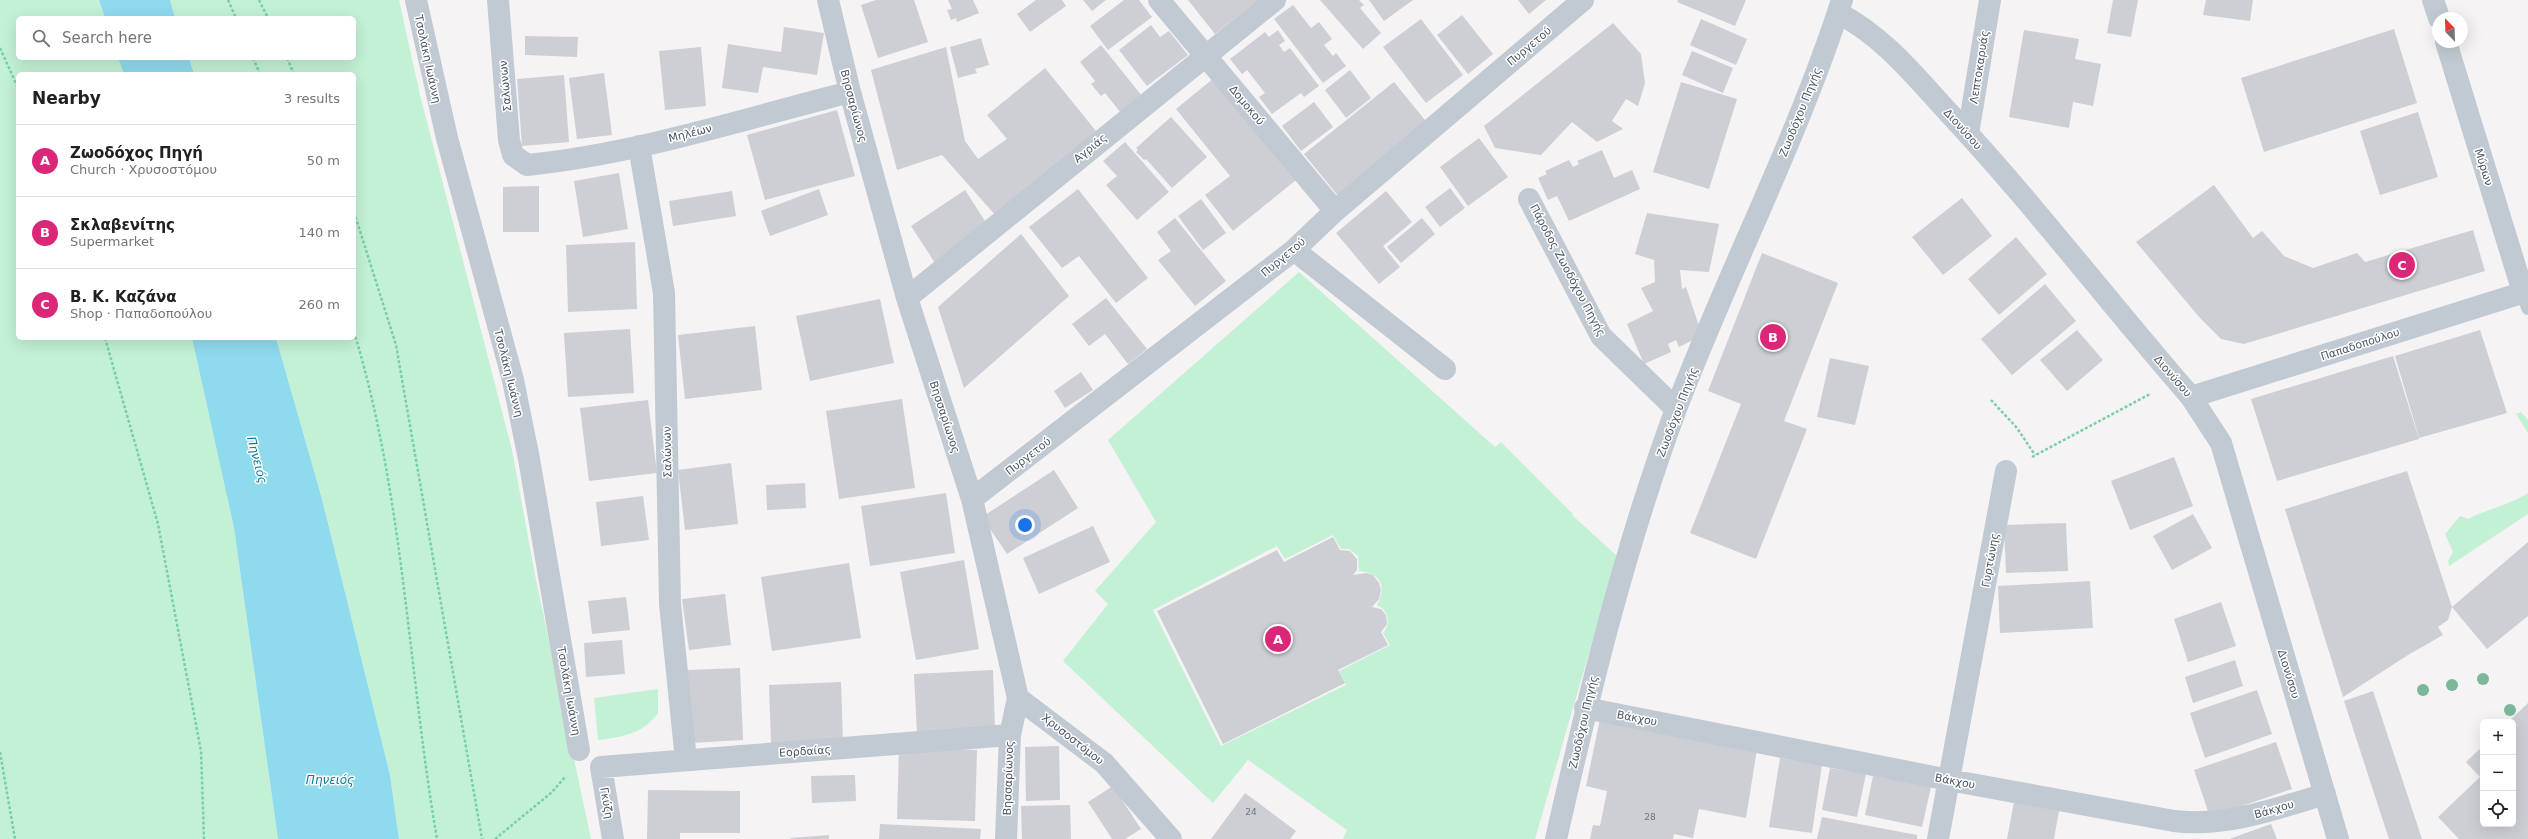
<!DOCTYPE html>
<html lang="en">
<head>
<meta charset="utf-8">
<style>
	:root { --surface:#fff; --page:#f2f2f2; --text:#202124; --muted:#757577; --line:#e0e0e0; --accent:#db2777 }
	body { margin:0; font-family:"DejaVu Sans",sans-serif; background:var(--page); color:var(--text) }
	.controls { position:absolute; right:12px; bottom:12px; display:grid; overflow:hidden; border-radius:6px; box-shadow:0 4px 16px #0002 }
	.controls button { width:36px; height:36px; display:grid; place-items:center; padding:0; border:0; border-bottom:1px solid var(--line); background:var(--surface); color:var(--text); font:20px sans-serif }
	.compass { position:absolute; left:2432px; top:12px; width:36px; height:36px; border-radius:50%; background:var(--surface); box-shadow:0 4px 16px #0002; rotate:337deg }
	.you { position:absolute; left:1025px; top:525px; width:14px; height:14px; margin:-10px; border:3px solid #fff; border-radius:50%; background:#1a73e8; box-shadow:0 0 0 6px #1a73e833 }
	.badge { display:grid; place-items:center; width:26px; height:26px; border-radius:50%; background:var(--accent); color:#fff; font-size:13px; font-weight:700 }
	.pin { position:absolute; translate:-50% -50%; border:2px solid #fff; box-shadow:0 1px 4px #0006 }
	.list { margin:0; padding:0; list-style:none }
	h2 { display:flex; justify-content:space-between; align-items:center; height:52px; margin:0; padding:0 16px; font-size:17px }
	h2 small { font-size:13px; font-weight:400; color:var(--muted) }
	.list li { display:grid; grid-template-columns:26px 1fr auto; gap:12px; align-items:center; box-sizing:border-box; height:72px; padding:0 16px; border-top:1px solid var(--line) }
	.list b { display:block; font-size:15px; white-space:nowrap }
	.list p { margin:0; font-size:13px; white-space:nowrap; color:var(--muted) }
	.list em { font-size:13px; font-style:normal; color:var(--muted) }
	.icon { flex:none; width:22px; height:22px; fill:none; stroke:currentColor; stroke-width:2; stroke-linecap:round; stroke-linejoin:round }
	.map { position:relative; flex:none; width:2528px; height:839px; overflow:hidden }
	.search { position:absolute; background:var(--surface); box-shadow:0 4px 16px #0002; left:16px; top:16px; width:340px; height:44px; display:flex; align-items:center; gap:10px; box-sizing:border-box; padding:0 14px; border-radius:6px; color:var(--muted); font-size:15px }
	.panel { position:absolute; background:var(--surface); box-shadow:0 4px 16px #0002; left:16px; top:72px; width:340px; height:268px; border-radius:6px }
	.map>svg:first-child { display:block }
	.green { fill:#c3f1d5; fill-rule:evenodd }
	.water { fill:#90daee }
	.building { fill:#cdcfd5 }
	.lines { fill:none; stroke-linecap:round; stroke-linejoin:round }
	.path { stroke:#7ad0a6; stroke-width:2.5; stroke-dasharray:3 2; stroke-linecap:butt }
	.lane { stroke:#c1cad2; stroke-width:14 }
	.street { stroke:#c1cad2; stroke-width:22 }
	.tree { fill:#7bb799 }
	.labels { text-anchor:middle; stroke-width:3; stroke-linejoin:round; paint-order:stroke }
	.number-label { font-size:9px; fill:#6b747e }
	.street-label { font-size:11px; fill:#4a5661; stroke:#fff }
	.water-label { font-size:12px; font-style:italic; fill:#0c7c9b; stroke:#fff }
</style>
</head>
<body>
<div class="map">
<svg width="2528" height="839" viewBox="0 0 2528 839">
	<rect width="100%" height="100%" fill="#f5f3f3"/>
	<path class="green" d="M0,0H99L105,18H18V58H118L124,74H18V338H192L234,528L278,839H0Z
		M170,0H399L420,95L512,450L535,575L591,839H399L390,775L322,499L276,338H354V74H194L189,58H354V18H175Z
		M1299,272L1495,447L1501,442L1573,514L1572,515L1617,556L1535,839H1343L1347,830L1248,760L1213,803L1063,661L1108,604L1095,591L1156,522L1108,440ZM1333,535L1341,549H1349L1358,556L1359,571C1381,573 1387,586 1377,605C1389,611 1391,623 1383,633L1390,645L1339,671L1346,685L1221,746L1153,610L1277,546L1285,559Z
		M2521,412L2528,420V433L2516,414Z
		M2528,493V514L2449,566L2448,561L2453,552L2445,534L2460,516L2468,519C2488,509 2509,505 2528,493Z
		M658,689V713C643,734 622,737 598,740L594,698Z"/>
	<path class="water" d="M99,0H170L175,18H105Z
		M118,58H189L194,74H124Z
		M192,338H276L322,499L390,775L399,839H278L234,528Z"/>
	<path class="building" d="M876,0H914L928,42L878,58L861,5Z
		M948,0H973L979,13L957,22L956,18L951,20L947,10L952,9Z
		M1036,0H1062L1066,6L1030,32L1017,14Z
		M1083,0H1106L1092,11Z
		M1124,0H1139L1152,17L1108,50L1090,26Z
		M1188,0H1258L1215,34Z
		M1320,0H1359L1364,5L1360,8L1381,33L1363,49Z
		M1369,0H1413L1384,21Z
		M1518,0H1546L1529,14Z
		M1678,0H1746L1735,26L1677,2Z
		M2113,0H2138L2131,37L2107,33Z
		M2206,0H2253L2250,21L2203,15Z
		M1293,5L1311,28L1319,22L1332,39L1324,45L1333,56L1336,53L1346,66L1323,83L1274,19Z
		M1462,15L1493,54L1468,74L1437,35Z
		M1421,19L1463,75L1426,103L1383,47Z
		M1701,19L1747,39L1736,65L1690,45Z
		M1613,23L1641,54L1645,83L1638,106L1626,99L1612,121L1623,129L1597,142L1572,122L1541,155L1495,148L1484,126Z
		M1151,25L1160,37L1169,31L1188,55L1147,86L1119,50Z
		M784,27L824,33L817,75L763,67L758,93L722,88L728,44L781,52Z
		M2394,29L2417,103L2264,152L2241,78Z
		M1278,30L1285,41L1279,45L1284,52L1290,48L1319,86L1304,97L1301,93L1272,114L1259,97L1265,93L1247,70L1242,74L1230,59L1265,32L1269,37Z
		M2024,30L2079,39L2075,59L2101,64L2093,106L2073,102L2069,128L2009,117Z
		M525,36L578,37L577,57L525,55Z
		M981,38L989,65L975,69L977,73L958,78L950,47Z
		M1101,45L1142,96L1121,113L1105,93L1101,96L1091,84L1095,81L1080,62Z
		M701,47L706,106L665,110L659,51Z
		M946,47L965,141L978,159L1007,139L987,115L1045,68L1096,131L997,217L942,155L897,170L871,70Z
		M1692,51L1733,68L1723,93L1682,75Z
		M1350,70L1371,98L1346,118L1325,90Z
		M604,73L612,135L577,139L569,78Z
		M564,75L569,142L522,146L517,79Z
		M1214,78L1296,180L1233,231L1205,195L1230,176L1176,109Z
		M1394,82L1429,125L1339,197L1304,154Z
		M1681,82L1737,99L1709,189L1653,172Z
		M1314,102L1333,127L1301,151L1282,126Z
		M837,110L855,176L765,200L747,135Z
		M2418,112L2438,177L2380,195L2360,131Z
		M1171,117L1207,157L1172,188L1146,159L1144,160L1136,152L1138,150L1136,148Z
		M1479,138L1508,177L1468,206L1440,167Z
		M1125,142L1169,192L1137,220L1106,185L1117,176L1103,161Z
		M1602,150L1614,178L1632,170L1640,189L1569,221L1557,196L1548,200L1538,178L1547,174L1545,171L1569,160L1573,167L1579,164L1577,161Z
		M619,173L628,229L583,237L574,181Z
		M2214,185L2253,238L2262,231L2284,256L2313,268L2357,253L2365,262L2473,230L2485,271L2244,344L2221,339L2200,318L2136,242Z
		M539,186V232H503V187Z
		M1450,188L1465,208L1440,227L1425,207Z
		M819,189L828,215L770,236L761,211Z
		M1078,189L1148,278L1116,303L1079,256L1062,268L1029,227Z
		M965,190L989,227L935,263L911,226Z
		M732,191L736,216L673,226L669,201Z
		M1386,191L1412,222L1383,246L1400,267L1379,284L1336,233Z
		M1962,198L1992,236L1943,275L1912,237Z
		M1201,199L1226,233L1203,250L1178,216Z
		M1647,213L1719,224L1709,272L1680,270L1682,289L1686,287L1700,329L1695,331L1697,338L1679,347L1676,340L1668,344L1671,352L1644,364L1627,324L1653,311L1641,288L1655,282L1654,260L1635,254Z
		M1175,218L1226,281L1195,306L1158,260L1171,251L1157,232Z
		M1422,218L1435,234L1401,263L1387,247Z
		M1021,234L1069,296L964,388L938,307Z
		M2016,237L2047,274L1999,315L1968,279Z
		M635,242L637,309L568,312L566,245Z
		M1762,253L1838,283L1784,421L1807,429L1756,559L1690,533L1741,404L1708,391Z
		M2045,284L2076,321L2012,375L1981,339Z
		M1106,298L1147,349L1128,364L1105,334L1089,346L1072,324Z
		M880,299L894,363L810,381L796,316Z
		M755,326L762,390L685,399L678,335Z
		M630,329L634,393L568,397L564,333Z
		M2077,330L2103,360L2067,391L2040,360Z
		M2480,330L2507,413L2419,438L2395,356Z
		M2393,356L2419,439L2277,481L2251,399Z
		M1830,358L1869,366L1855,425L1817,417Z
		M1081,372L1093,390L1065,408L1054,391Z
		M902,399L915,488L839,499L826,411Z
		M648,400L657,473L589,481L580,408Z
		M2174,457L2193,506L2130,530L2111,481Z
		M731,463L738,524L685,530L678,470Z
		M1054,470L1078,508L1007,554L982,517Z
		M2407,471L2452,607L2448,620L2438,627L2443,635L2408,655L2343,697L2285,509Z
		M805,483L806,508L767,510L766,485Z
		M946,493L955,553L870,566L861,506Z
		M643,496L649,540L601,546L596,502Z
		M2193,514L2212,548L2172,570L2153,536Z
		M2066,523L2068,571L2006,573L2004,525Z
		M1093,526L1110,562L1039,594L1023,558Z
		M1333,537L1340,550L1350,551L1357,559V570L1353,575L1366,573L1373,575L1379,583L1381,590L1379,599L1372,607L1381,609L1386,615L1387,624L1381,632L1388,645L1338,670L1345,683L1223,744L1157,611L1277,550L1284,562Z
		M2528,542V616L2487,649L2452,607Z
		M964,560L979,649L916,660L900,572Z
		M849,563L861,638L772,651L761,577Z
		M2090,581L2093,628L2000,633L1998,586Z
		M725,594L731,645L689,650L682,599Z
		M626,597L630,630L592,634L588,601Z
		M2221,602L2236,646L2188,662L2174,619Z
		M622,640L625,674L586,677L584,643Z
		M2235,660L2243,686L2193,703L2185,677Z
		M740,668L743,740L690,743L687,670Z
		M993,670L995,729L917,733L914,674Z
		M841,682L843,740L771,743L769,685Z
		M2257,690L2272,734L2205,758L2190,713Z
		M2373,691L2422,839H2389L2344,701Z
		M2528,703V839H2459L2438,817L2480,777L2466,762L2483,746V824H2513V722H2508Z
		M1600,719L1757,749L1746,818L1699,809L1693,838L1674,834L1673,839H1590L1593,825L1600,826L1607,791L1586,786Z
		M2276,742L2292,789L2210,817L2194,770Z
		M1059,746L1060,800L1026,801L1025,747Z
		M899,748L977,750L975,821L897,819Z
		M1780,758L1822,765L1812,833L1769,827Z
		M1830,768L1866,774L1857,817L1822,810Z
		M855,775L856,801L812,803L811,776Z
		M1873,776L1931,787L1922,827L1865,815Z
		M1113,786L1141,829L1125,839H1112L1088,802Z
		M648,790L740,791V833H680V839H647Z
		M1245,793L1296,831L1290,839H1211Z
		M2014,802L2059,811L2054,839H2007Z
		M1070,805L1071,839H1022L1021,806Z
		M1822,817L1917,835V839H1817Z
		M880,824L981,829L980,839H879Z
		M2271,824L2277,839H2229Z
		M829,835V839H790V838Z"/>
	<g class="lines">
		<path class="path" d="M228,0L236,18
			M259,0L268,18
			M0,48L18,88
			M253,58L260,74
			M287,58L294,74
			M354,212L396,345L482,839
			M354,332C404,496 408,671 437,839
			M105,338L158,524L201,751L204,839
			M1991,400L2017,428L2035,455
			M2032,457L2150,394
			M0,752L15,839
			M495,839L551,793L566,776"/>
		<path class="lane" d="M2523,292L2528,308"/>
		<path class="street" d="M416,0L447,138L513,380L529,459L579,750
			M498,0L509,140L513,155L527,165C636,154 744,119 850,92
			M828,0L850,92L907,298L972,499L1018,698L1010,735L1006,839
			M1159,0L1335,211
			M2433,0L2439,18
			M1838,13C1883,36 1914,75 1948,112C2033,203 2109,303 2191,397L2221,443L2338,839
			M2446,42L2523,292
			M1968,134L1990,0
			M639,146L664,293L670,604L686,760
			M1529,199L1601,336L1676,409
			M1294,250L1445,369
			M907,298L1275,0
			M2191,397L2528,291
			M972,499L1294,250L1335,211L1583,0
			M1018,698L1104,763L1171,839
			M1585,708L1949,780L2174,821C2227,827 2275,809 2325,794
			M613,839L601,767L1010,735
			M1556,839C1589,694 1624,549 1676,409C1728,272 1797,140 1842,0
			M1938,839L2006,471"/>
	</g>
	<g class="tree">
		<circle cx="2483" cy="679" r="6"/>
		<circle cx="2452" cy="685" r="6"/>
		<circle cx="2423" cy="690" r="6"/>
		<circle cx="2510" cy="710" r="6"/>
	</g>
	<g class="labels">
		<g class="number-label">
			<text x="1251" y="815">24</text>
			<text x="1650" y="820">28</text>
		</g>
		<g class="street-label">
			<text transform="translate(1529 46) rotate(-40)" y="4">Πυργετού</text>
			<text transform="translate(428 59) rotate(78)" y="4">Τσολάκη Ιωάννη</text>
			<text transform="translate(1979 67) rotate(-81)" y="4">Λεπτοκαρυάς</text>
			<text transform="translate(505 86) rotate(-95)" y="4">Σαλώνων</text>
			<text transform="translate(1247 105) rotate(50)" y="4">Δομοκού</text>
			<text transform="translate(854 106) rotate(75)" y="4">Βησσαρίωνος</text>
			<text transform="translate(1800 112) rotate(-68)" y="4">Ζωοδόχου Πηγής</text>
			<text transform="translate(1963 129) rotate(48)" y="4">Διονύσου</text>
			<text transform="translate(690 133) rotate(-14)" y="4">Μηλέων</text>
			<text transform="translate(1090 148) rotate(-39)" y="4">Αγριάς</text>
			<text transform="translate(2484 167) rotate(73)" y="4">Μύρων</text>
			<text transform="translate(1283 257) rotate(-40)" y="4">Πυργετού</text>
			<text transform="translate(1568 270) rotate(62)" y="4">Πάροδος Ζωοδόχου Πηγής</text>
			<text transform="translate(2360 344) rotate(-18)" y="4">Παπαδοπούλου</text>
			<text transform="translate(509 373) rotate(76)" y="4">Τσολάκη Ιωάννη</text>
			<text transform="translate(2173 376) rotate(49)" y="4">Διονύσου</text>
			<text transform="translate(1677 412) rotate(-69)" y="4">Ζωοδόχου Πηγής</text>
			<text transform="translate(945 417) rotate(72)" y="4">Βησσαρίωνος</text>
			<text transform="translate(667 452) rotate(-91)" y="4">Σαλώνων</text>
			<text transform="translate(1028 456) rotate(-38)" y="4">Πυργετού</text>
			<text transform="translate(1990 560) rotate(-80)" y="4">Γυρτώνης</text>
			<text transform="translate(2289 674) rotate(73)" y="4">Διονύσου</text>
			<text transform="translate(569 691) rotate(80)" y="4">Τσολάκη Ιωάννη</text>
			<text transform="translate(1637 718) rotate(11)" y="4">Βάκχου</text>
			<text transform="translate(1583 722) rotate(-77)" y="4">Ζωοδόχου Πηγής</text>
			<text transform="translate(1073 739) rotate(38)" y="4">Χρυσοστόμου</text>
			<text transform="translate(805 751) rotate(-4)" y="4">Εορδαίας</text>
			<text transform="translate(1008 778) rotate(-88)" y="4">Βησσαρίωνος</text>
			<text transform="translate(1955 781) rotate(11)" y="4">Βάκχου</text>
			<text transform="translate(607 803) rotate(80)" y="4">Γκύζη</text>
			<text transform="translate(2274 809) rotate(-16)" y="4">Βάκχου</text>
		</g>
		<g class="water-label">
			<text transform="translate(257 460) rotate(75)" y="4">Πηνειός</text>
			<text x="330" y="784">Πηνειός</text>
		</g>
	</g>
</svg>
<div class="controls">
<button>+</button>
<button>−</button>
<button><svg class="icon" aria-label="locate" viewBox="0 0 24 24"><circle cx="12" cy="12" r="6"/><path d="M12 2v4M12 18v4M2 12h4M18 12h4"/></svg></button>
</div>
<svg class="compass" viewBox="-18 -18 36 36"><path d="M0-13l5 13h-10z" fill="#e53935"/><path d="M0 13l5-13h-10z" fill="#757577"/></svg>
<div class="you"></div>
<div class="pin badge" style="left:1278px;top:639px">A</div>
<div class="pin badge" style="left:1773px;top:337px">B</div>
<div class="pin badge" style="left:2402px;top:265px">C</div>
<div class="search"><svg class="icon" aria-label="search" viewBox="0 0 24 24"><circle cx="10" cy="10" r="6"/><path d="M15 15l6 6"/></svg>Search here</div>
<section class="panel">
<h2>Nearby<small>3 results</small></h2>
<ul class="list">
<li><span class="badge">A</span><div><b>Ζωοδόχος Πηγή</b><p>Church · Χρυσοστόμου</p></div><em>50 m</em></li>
<li><span class="badge">B</span><div><b>Σκλαβενίτης</b><p>Supermarket</p></div><em>140 m</em></li>
<li><span class="badge">C</span><div><b>Β. Κ. Καζάνα</b><p>Shop · Παπαδοπούλου</p></div><em>260 m</em></li>
</ul>
</section>
</div>
</body>
</html>
